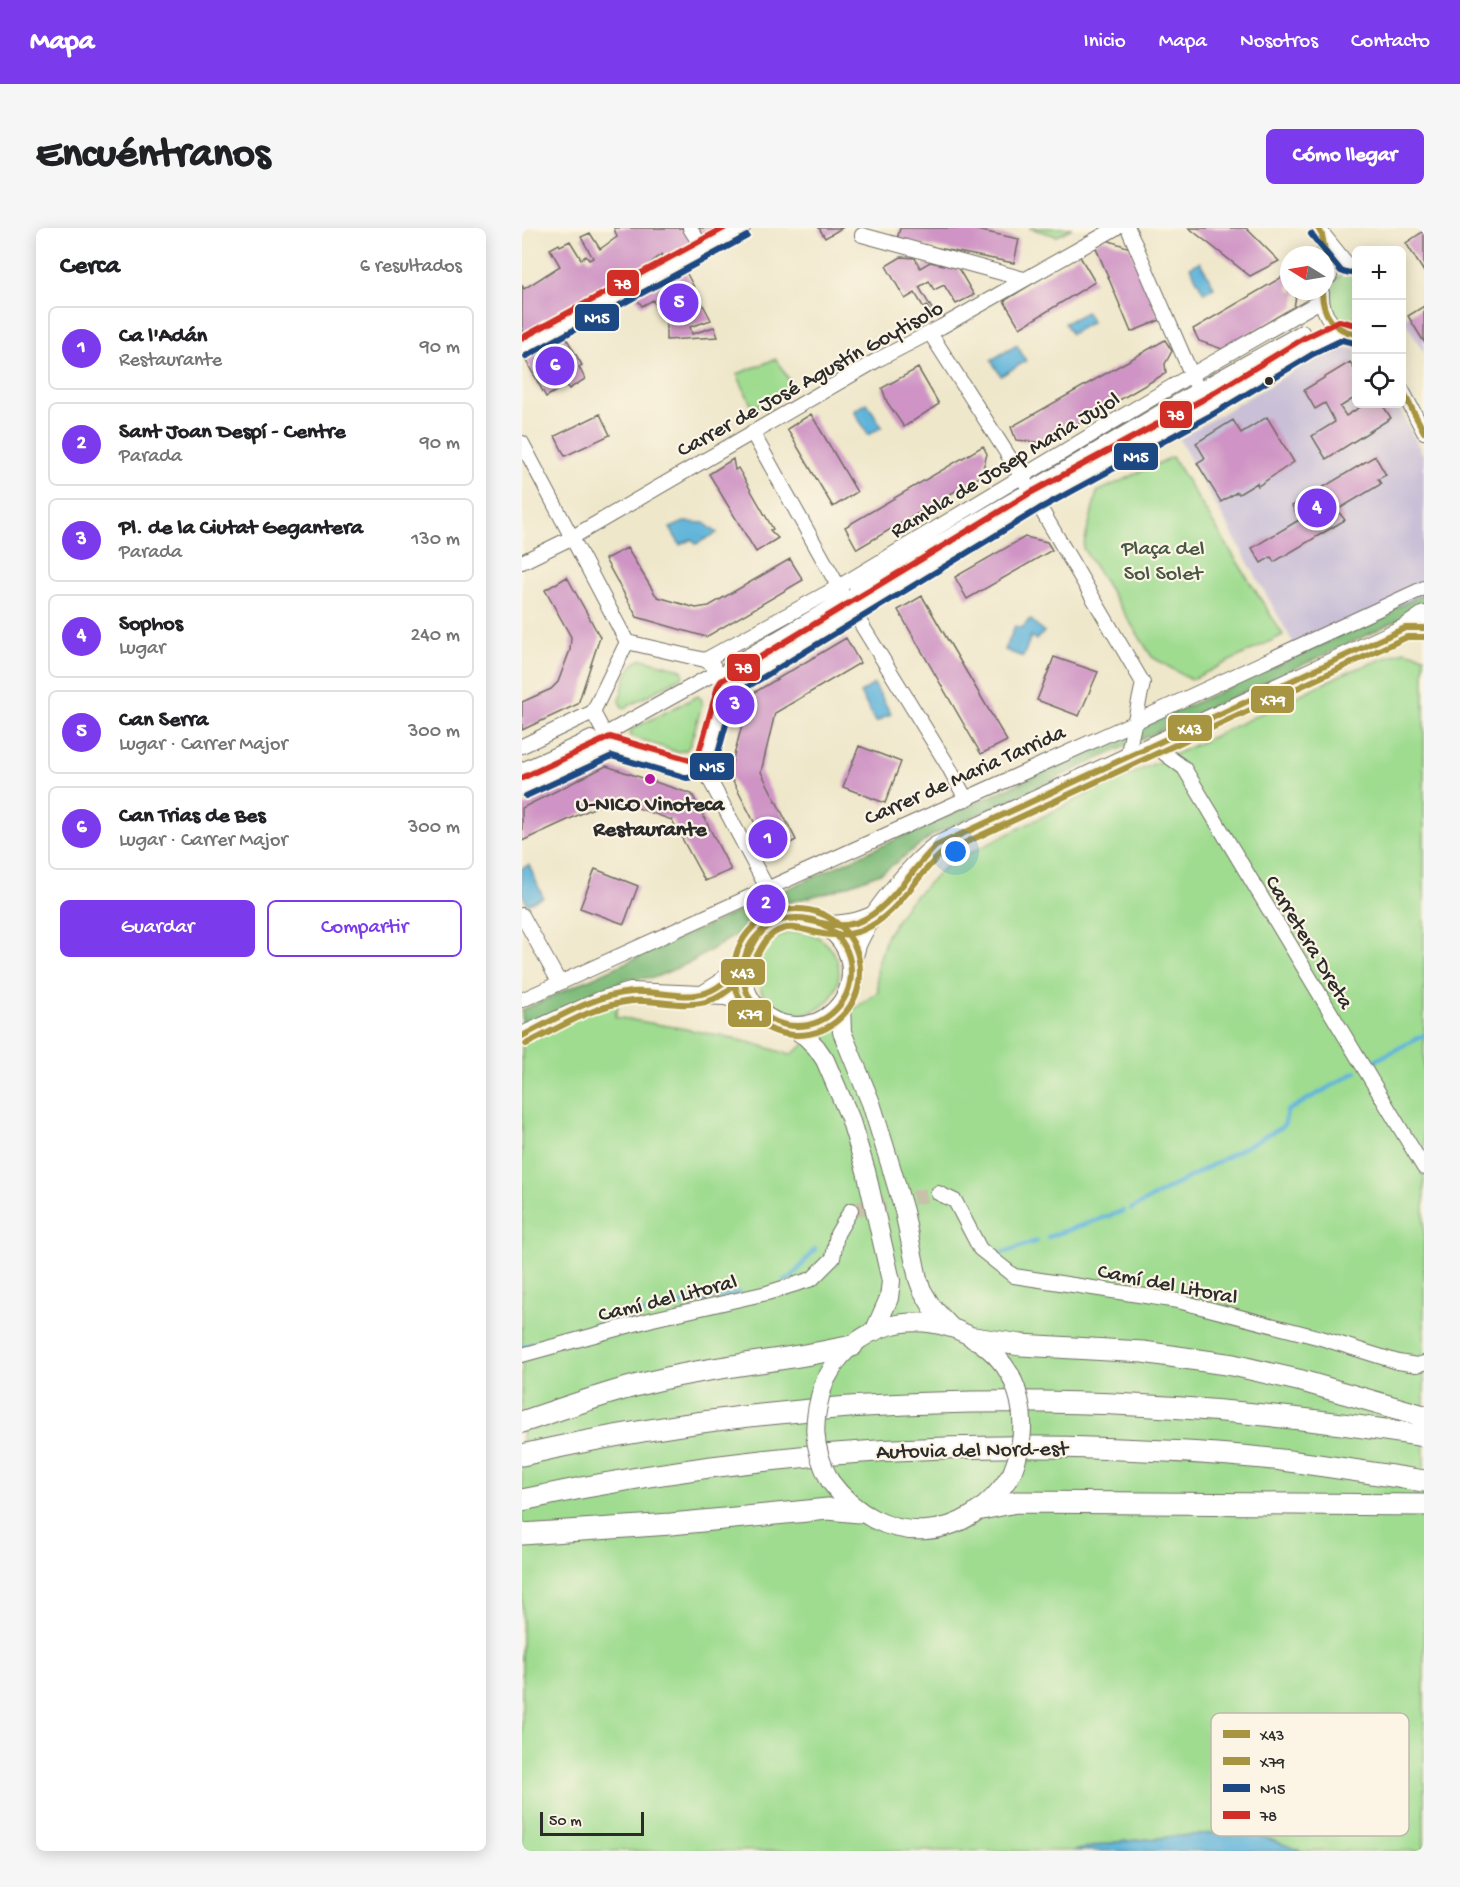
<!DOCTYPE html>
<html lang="es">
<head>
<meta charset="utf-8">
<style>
	:root { --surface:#fff; --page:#f6f6f6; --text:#202124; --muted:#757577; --line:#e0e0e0; --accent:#7c3aed }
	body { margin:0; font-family:"Gochi Hand",sans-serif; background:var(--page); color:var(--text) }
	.controls { position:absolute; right:18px; top:18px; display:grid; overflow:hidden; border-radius:9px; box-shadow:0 3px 15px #0003 }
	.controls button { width:54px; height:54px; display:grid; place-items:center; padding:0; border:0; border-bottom:2px solid var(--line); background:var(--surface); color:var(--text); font:30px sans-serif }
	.compass { position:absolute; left:758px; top:18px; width:54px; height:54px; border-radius:50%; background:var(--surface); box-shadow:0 3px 15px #0003; rotate:281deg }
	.scale { position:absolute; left:18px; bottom:15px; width:104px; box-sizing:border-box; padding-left:6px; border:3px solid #2b2b2b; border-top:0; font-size:16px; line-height:21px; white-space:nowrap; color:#2b2b2b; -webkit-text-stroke:4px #fcf5e5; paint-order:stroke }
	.you { position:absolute; left:434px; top:624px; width:21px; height:21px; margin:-15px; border:4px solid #fff; border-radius:50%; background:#1a73e8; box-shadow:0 0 0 9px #1a73e833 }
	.badge { display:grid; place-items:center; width:39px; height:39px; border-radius:50%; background:var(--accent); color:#fff; font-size:20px; font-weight:700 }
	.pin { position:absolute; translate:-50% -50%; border:3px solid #fff; box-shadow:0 2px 6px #0006 }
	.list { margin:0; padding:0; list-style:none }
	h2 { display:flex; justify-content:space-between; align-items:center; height:78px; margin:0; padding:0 24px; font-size:26px }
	h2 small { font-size:20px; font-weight:400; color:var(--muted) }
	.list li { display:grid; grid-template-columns:39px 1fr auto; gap:18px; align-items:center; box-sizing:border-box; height:84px; margin:0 12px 12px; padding:0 12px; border:2px solid var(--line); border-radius:9px }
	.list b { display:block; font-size:22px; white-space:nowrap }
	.list p { margin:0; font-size:20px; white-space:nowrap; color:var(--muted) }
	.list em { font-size:20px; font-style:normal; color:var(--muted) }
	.actions { display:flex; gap:12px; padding:18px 24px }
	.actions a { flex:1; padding:14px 0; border:2px solid var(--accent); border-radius:9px; text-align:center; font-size:21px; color:var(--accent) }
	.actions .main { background:var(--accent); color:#fff }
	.icon { flex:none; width:33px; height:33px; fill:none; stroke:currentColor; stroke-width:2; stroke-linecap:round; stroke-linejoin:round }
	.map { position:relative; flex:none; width:902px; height:1623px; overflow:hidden; border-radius:9px }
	header { display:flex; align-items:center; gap:36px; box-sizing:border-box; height:84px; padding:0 30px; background:var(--accent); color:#fff }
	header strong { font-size:28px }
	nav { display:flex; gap:33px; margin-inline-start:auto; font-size:21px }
	.intro { display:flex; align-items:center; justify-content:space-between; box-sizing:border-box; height:144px; padding:0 36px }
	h1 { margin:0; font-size:42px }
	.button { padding:15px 27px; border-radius:9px; background:var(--accent); color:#fff; font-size:21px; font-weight:700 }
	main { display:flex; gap:36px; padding:0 36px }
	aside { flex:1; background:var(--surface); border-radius:9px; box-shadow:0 3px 15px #0003 }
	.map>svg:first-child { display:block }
	.industrial { fill:#c9bfd7 }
	.green { fill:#9fdc90; stroke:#65845e; stroke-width:1.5 }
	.forest { fill:#7fbc7a; stroke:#557452; stroke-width:1.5 }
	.water { fill:#5eb4da; stroke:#447082; stroke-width:1.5 }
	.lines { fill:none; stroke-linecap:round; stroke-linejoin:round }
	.stream { stroke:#5eb4da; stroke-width:4.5 }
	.building { fill:#cf94c5 }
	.minor-tunnel { stroke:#c8c1aa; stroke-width:14; stroke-dasharray:14 7; stroke-linecap:butt }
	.minor-casing { stroke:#706d63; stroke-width:16 }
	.major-casing { stroke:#706d63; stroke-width:20 }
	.highway-casing { stroke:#706d63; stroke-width:23 }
	.minor { stroke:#fff; stroke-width:14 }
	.major { stroke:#fff; stroke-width:18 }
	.highway { stroke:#fff; stroke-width:21 }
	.major-bridge-casing { stroke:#706d63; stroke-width:20; stroke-linecap:butt }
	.major-bridge { stroke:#fff; stroke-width:18 }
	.bus-1-casing { stroke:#fcf5e5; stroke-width:10 }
	.bus-2-casing { stroke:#fcf5e5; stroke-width:10 }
	.bus-3-casing { stroke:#fcf5e5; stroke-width:10 }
	.bus-4-casing { stroke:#fcf5e5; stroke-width:10 }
	.bus-1 { stroke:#a79541; stroke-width:6 }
	.bus-2 { stroke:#a79541; stroke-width:6 }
	.bus-3 { stroke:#1c4883; stroke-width:6 }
	.bus-4 { stroke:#d02e26; stroke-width:6 }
	.bus-dot { fill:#2b2b2b; stroke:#fcf5e5; stroke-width:2 }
	.poi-dot { fill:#b5179e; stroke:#fcf5e5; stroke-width:2 }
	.labels { text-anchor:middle; stroke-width:4.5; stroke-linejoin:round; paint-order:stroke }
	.street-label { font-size:22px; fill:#2b2b2b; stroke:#fcf5e5 }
	.park-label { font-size:22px; fill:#485744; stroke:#fcf5e5 }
	.poi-label { font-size:22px; font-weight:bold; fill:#2b2b2b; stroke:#fcf5e5 }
	.key { fill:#fcf5e5; stroke:#bdb8ad; stroke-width:1.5 }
	.key-label { font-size:16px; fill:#2b2b2b }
	.line-badge { stroke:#fcf5e5; stroke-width:2 }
	.badge-label { font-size:16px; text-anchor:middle; font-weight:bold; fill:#fff }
</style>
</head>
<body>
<header>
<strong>Mapa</strong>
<nav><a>Inicio</a><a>Mapa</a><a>Nosotros</a><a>Contacto</a></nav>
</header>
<div class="intro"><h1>Encuéntranos</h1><a class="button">Cómo llegar</a></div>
<main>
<aside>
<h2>Cerca<small>6 resultados</small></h2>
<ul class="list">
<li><span class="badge">1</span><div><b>Ca l'Adán</b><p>Restaurante</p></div><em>90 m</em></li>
<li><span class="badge">2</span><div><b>Sant Joan Despí - Centre</b><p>Parada</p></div><em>90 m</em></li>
<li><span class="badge">3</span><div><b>Pl. de la Ciutat Gegantera</b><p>Parada</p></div><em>130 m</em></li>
<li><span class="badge">4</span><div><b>Sophos</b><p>Lugar</p></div><em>240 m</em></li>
<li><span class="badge">5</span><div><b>Can Serra</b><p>Lugar · Carrer Major</p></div><em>300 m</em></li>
<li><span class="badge">6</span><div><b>Can Trias de Bes</b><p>Lugar · Carrer Major</p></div><em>300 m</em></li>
</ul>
<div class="actions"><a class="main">Guardar</a><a>Compartir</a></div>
</aside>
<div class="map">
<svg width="902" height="1623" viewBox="0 0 902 1623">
	<rect width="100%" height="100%" fill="#fcf5e5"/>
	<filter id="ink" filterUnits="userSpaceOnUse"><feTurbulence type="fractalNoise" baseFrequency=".0167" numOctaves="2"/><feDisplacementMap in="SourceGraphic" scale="12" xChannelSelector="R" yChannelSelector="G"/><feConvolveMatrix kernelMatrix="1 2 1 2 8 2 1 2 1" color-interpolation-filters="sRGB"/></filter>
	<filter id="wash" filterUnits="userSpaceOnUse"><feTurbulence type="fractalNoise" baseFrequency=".008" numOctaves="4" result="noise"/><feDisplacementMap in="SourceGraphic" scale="24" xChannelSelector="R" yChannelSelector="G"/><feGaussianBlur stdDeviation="1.35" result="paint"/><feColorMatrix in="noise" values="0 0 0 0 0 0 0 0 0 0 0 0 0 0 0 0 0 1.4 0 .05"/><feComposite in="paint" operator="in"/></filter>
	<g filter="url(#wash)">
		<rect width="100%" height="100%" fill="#efe7ca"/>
		<path class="industrial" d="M902,78V125L882,91Z
			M814,118L834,122V176H875L902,229V366L778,427L657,211Z"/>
		<path class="green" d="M507,0H550L535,8Z
			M834,41V99C797,93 798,47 834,41Z
			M254,131L272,160L231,181L215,146Z
			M650,229L761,407L669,452L630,429L561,320L575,264Z
			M882,423L902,428V1623H779L723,1602L595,1614L550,1623H0V800L103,752L93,789C150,799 213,807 268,827L356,764L355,739L365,707L385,676L426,636L570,564L682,513L823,445Z
			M120,431L158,441L161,444V448L103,480L100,479L97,473C102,459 104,436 120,431Z
			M176,468L180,472V477L168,517L164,522L155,524L109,508L108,504L112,500Z
			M235 745a41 41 0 1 1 82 0a41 41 0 1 1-82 0Z"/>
		<path class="forest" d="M902,366V379L837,411L411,607L361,644L311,663L237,682L219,704L169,734L134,749L103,752L0,800V782L778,427Z"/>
		<path class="water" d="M678,34L692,59L682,65L668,39Z
			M564,84L570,94L549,106L543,95Z
			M495,117L504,133L479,148L469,132Z
			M345,175L360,199L346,207L332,183Z
			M162,294L182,295L195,305L174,316L170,311L158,317L148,300Z
			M508,391L522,404L514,412L509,408L501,429L483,422L493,398L500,400Z
			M352,456L369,486L354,494L338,465Z
			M7,637L21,669L5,676L0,665V640Z
			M723,1602L779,1623H550L595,1614Z"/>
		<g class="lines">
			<path class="stream" d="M843,838L902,807
				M609,981L760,899L763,895L765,883L834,844
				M526,1009L601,983
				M474,1027L515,1013
				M262,1053L270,1049L293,1021
				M132,1081L217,1065
				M0,1119L123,1084"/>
		</g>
		<g id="blocks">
			<path class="building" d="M92,0H165L175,16L148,33L146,30L144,32L140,26L107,51L70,72L68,69L51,81L50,79L0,109V57L2,61L38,38L28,21L37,16L38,18L48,13L59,31L64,28L67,32L71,30L59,9L68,5L78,21L95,9Z
				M176,0H207L185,13Z
				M297,0H320L303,10Z
				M378,0H445L497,11L492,35L375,12Z
				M667,0H724L757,33L728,48Z
				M902,3V44L884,15Z
				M582,11L608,20L638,92L609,104L572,15Z
				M557,27L573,54L498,100L482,73Z
				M379,29L393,30L398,40L408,34L436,40L452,67L434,76L422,57L412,62L407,53L397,59L413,86L410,87L405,78L402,80L393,65L383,71L364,38Z
				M162,40L189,92L168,99L170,106L192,99L196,109L144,112V85L140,88L131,72L120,78L113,68Z
				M767,45V63H775L772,79L700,121L677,113L671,101Z
				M902,78V114L886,88Z
				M43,108L60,137L57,139L63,151L47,161L44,157L24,169L3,131Z
				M643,112L650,123L643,136L644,145L520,217L515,214L494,212L489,199Z
				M828,134L834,144V169L818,179L824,188L843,176H860L869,190L804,231L790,208L813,194L803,175L793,181L782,162Z
				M396,140L417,176L382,199L365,174L360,160Z
				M78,186L88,207L43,228L33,208Z
				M289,186L335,264L311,279L265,201Z
				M745,189L772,234L736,258L735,255L717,266L715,264L699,274L675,235L683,230L674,215L711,192L719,205Z
				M461,218L465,226L459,248L335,321L323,299Z
				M853,228L864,247L856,251L859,256L815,282L823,292L752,334L749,329L739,335L730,320L782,289L779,286L776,288L770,278Z
				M211,231L213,242L216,240L251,301L248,302L256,310L234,324L187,246Z
				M503,309L525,314L530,322L445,371L433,349Z
				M105,320L133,366L136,369L174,380L187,378L268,331L281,352L184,409L115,389L83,331Z
				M45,349L78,409L56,476L0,502V474L29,461L36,454L48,422L49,409L23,362Z
				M400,368L485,513L459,526L376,382Z
				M324,410L338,435L253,485L239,544L274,612L249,626L207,546L228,467Z
				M532,429L576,444L557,488L515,472Z
				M337,518L379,534L363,575L321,559Z
				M84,538L170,566L209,642L183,653L150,592L91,571L0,613V580Z
				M73,641L116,658L102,696L58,680Z"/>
		</g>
	</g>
	<g filter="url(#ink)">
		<use href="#blocks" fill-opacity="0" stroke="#706d63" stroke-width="1.5"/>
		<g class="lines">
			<path class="minor-tunnel" d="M329,982L416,965"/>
			<defs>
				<path id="minor" d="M168,0L181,21
					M606,0L684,180
					M796,0L825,36
					M340,7L502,51
					M800,9L808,48
					M800,65C799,87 812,104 834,106
					M408,105L500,249L621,455L605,529
					M0,120L221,0
					M685,157L780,104L785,115
					M880,162L902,204
					M230,204L320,365L425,536L444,571
					M0,215L105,414
					M513,259L672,164
					M0,334L49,310L357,131L419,99L594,0
					M334,363L499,267
					M183,432L316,359L669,147L800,72
					M207,439L319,373
					M204,461L513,273L684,180L787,118L819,102
					M89,503L188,448
					M631,517L662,540L902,940
					M0,518L71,484
					M89,518L71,484L105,414L183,432L191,437L204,461L187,526L181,539
					M181,539L245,660
					M0,542L69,510
					M0,560L89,518L167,541L181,539
					M0,687L37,754
					M0,772L613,494L902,360
					M416,965L433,973L458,1021L492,1048L656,1073L799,1110L876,1134L895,1137L902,1135
					M0,1127L131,1091L245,1065L290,1051L311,1030L315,1006L329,982"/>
				<path id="major" d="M221 744a54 54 0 1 1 108 0a54 54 0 1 1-108 0Z
					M301,697C322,697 336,695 354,686
					M329,740C331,732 333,724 335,717C347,688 389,637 414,618L883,400L902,387
					M182,766L198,756L224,729
					M319,776L320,804L349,875L369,939L382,983L396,1051L400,1062L410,1079L428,1098
					M267,798L283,808L294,819L303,832L328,890L344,943L369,1053L367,1070L352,1104
					M0,808L78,773L109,764L203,768L219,772L236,781
					M302,1155C307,1146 312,1136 319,1128C366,1074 455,1088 489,1148
					M308,1253C359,1322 446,1318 490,1245"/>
				<path id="highway" d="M452,1110L499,1117L621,1124L711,1137L780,1153L902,1188
					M0,1194C48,1178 95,1161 145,1150C206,1136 269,1132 330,1118
					M0,1227C295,1159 604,1160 902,1208
					M0,1272C198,1229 396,1212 598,1221C654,1223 711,1226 767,1233C812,1239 857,1246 902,1253
					M460,1281L494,1274L902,1277
					M0,1306L149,1296L306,1281L337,1284"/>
			</defs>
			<use href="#minor" class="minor-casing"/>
			<use href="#major" class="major-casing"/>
			<use href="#highway" class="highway-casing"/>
			<use href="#minor" class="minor"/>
			<use href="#major" class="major"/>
			<use href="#highway" class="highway"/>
			<defs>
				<path id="major-bridge" d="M489,1148C504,1180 504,1211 490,1245
					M302,1155C290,1192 289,1217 308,1253"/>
			</defs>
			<use href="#major-bridge" class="major-bridge-casing"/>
			<use href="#major-bridge" class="major-bridge"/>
			<defs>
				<path id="bus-1" d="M796,0L800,7L808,48L803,55
					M800,63C800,86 811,102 834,106
					M880,162L902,204
					M221 744a54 54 0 1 1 108 0a54 54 0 1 1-108 0Z
					M0,808C34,791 71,767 110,764C133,762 160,772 183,765C199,760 215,744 224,730C231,718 235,705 248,697C277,679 303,706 336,694C367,683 390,640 414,618L883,400H902"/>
				<path id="bus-2" d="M212 744a63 63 0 1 1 126 0a63 63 0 1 1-126 0Z
					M4,816C37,800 72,777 110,773C134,771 163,781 187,773C205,767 222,750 231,734C238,724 241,712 252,705C269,694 283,703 301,706C313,708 329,707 341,702C375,688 393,649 419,626L885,409H902"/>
				<path id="bus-3" d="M789,6L819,43L824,45L834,44
					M4,128L225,8
					M4,568L90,528L165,550L186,547L195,529L212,467L517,281L688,188L791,126L820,112L832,115"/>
				<path id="bus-4" d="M0,110L202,0
					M0,550L88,509L168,532L175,531L196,458L199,453L508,265L680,172L782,110L817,93L834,97"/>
			</defs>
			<use href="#bus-1" class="bus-1-casing"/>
			<use href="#bus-2" class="bus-2-casing"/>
			<use href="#bus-3" class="bus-3-casing"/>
			<use href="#bus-4" class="bus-4-casing"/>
			<use href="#bus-1" class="bus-1"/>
			<use href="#bus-2" class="bus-2"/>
			<use href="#bus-3" class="bus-3"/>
			<use href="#bus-4" class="bus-4"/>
		</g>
	</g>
	<circle class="bus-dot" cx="747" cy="153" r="5"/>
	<circle class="poi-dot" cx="128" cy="551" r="6"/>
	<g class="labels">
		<g class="street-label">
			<text transform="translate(287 149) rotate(-29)" y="8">Carrer de José Agustín Goytisolo</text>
			<text transform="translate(482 235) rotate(-31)" y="8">Rambla de Josep Maria Jujol</text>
			<text transform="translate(442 545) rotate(-24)" y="8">Carrer de Maria Tarrida</text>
			<text transform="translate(789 713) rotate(59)" y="8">Carretera Dreta</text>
			<text transform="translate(646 1054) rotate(11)" y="8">Camí del Litoral</text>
			<text transform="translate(145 1068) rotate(-14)" y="8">Camí del Litoral</text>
			<text transform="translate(450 1220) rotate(-1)" y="8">Autovia del Nord-est</text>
		</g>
		<g class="park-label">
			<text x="641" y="326">Plaça del<tspan x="641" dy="25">Sol Solet</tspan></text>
		</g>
		<g class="poi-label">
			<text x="128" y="582">U-NICO Vinoteca<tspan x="128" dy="25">Restaurante</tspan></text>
		</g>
	</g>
	<rect x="689" y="1485" width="198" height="123" rx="9" class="key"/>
	<rect x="701" y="1502" width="27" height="8" fill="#a79541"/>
	<rect x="701" y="1529" width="27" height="8" fill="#a79541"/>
	<rect x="701" y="1556" width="27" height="8" fill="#1c4883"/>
	<rect x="701" y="1583" width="27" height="8" fill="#d02e26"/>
	<g class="key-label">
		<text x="738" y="1512">X43</text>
		<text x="738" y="1539">X79</text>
		<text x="738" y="1566">N15</text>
		<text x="738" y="1593">78</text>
	</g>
	<g class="line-badge">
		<rect x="84" y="41" width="34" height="28" rx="6" fill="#d02e26"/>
		<rect x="52" y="75" width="46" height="29" rx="6" fill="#1c4883"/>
		<rect x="637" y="172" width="34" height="29" rx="6" fill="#d02e26"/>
		<rect x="591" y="214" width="46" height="29" rx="6" fill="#1c4883"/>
		<rect x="204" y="425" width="35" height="29" rx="6" fill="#d02e26"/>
		<rect x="728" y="457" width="45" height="29" rx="6" fill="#a79541"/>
		<rect x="645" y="486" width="46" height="28" rx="6" fill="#a79541"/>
		<rect x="167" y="524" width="46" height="29" rx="6" fill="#1c4883"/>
		<rect x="198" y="730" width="46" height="28" rx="6" fill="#a79541"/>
		<rect x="205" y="771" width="45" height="29" rx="6" fill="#a79541"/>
	</g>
	<g class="badge-label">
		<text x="101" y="61">78</text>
		<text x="75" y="95">N15</text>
		<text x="654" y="192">78</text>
		<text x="614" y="234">N15</text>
		<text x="222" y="445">78</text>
		<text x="751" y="477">X79</text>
		<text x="668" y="506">X43</text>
		<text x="190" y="544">N15</text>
		<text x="221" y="750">X43</text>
		<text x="228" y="791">X79</text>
	</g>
</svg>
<div class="controls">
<button>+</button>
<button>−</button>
<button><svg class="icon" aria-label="locate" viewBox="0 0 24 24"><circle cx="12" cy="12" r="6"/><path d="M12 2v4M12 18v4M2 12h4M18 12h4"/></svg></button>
</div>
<svg class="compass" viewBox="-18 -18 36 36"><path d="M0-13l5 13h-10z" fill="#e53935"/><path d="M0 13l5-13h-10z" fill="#757577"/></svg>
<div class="scale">50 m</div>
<div class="you"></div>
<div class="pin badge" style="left:246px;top:611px">1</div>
<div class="pin badge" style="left:244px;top:676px">2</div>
<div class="pin badge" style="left:213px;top:477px">3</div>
<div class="pin badge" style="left:795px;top:280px">4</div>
<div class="pin badge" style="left:157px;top:75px">5</div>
<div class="pin badge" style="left:33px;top:138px">6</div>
</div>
</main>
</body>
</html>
